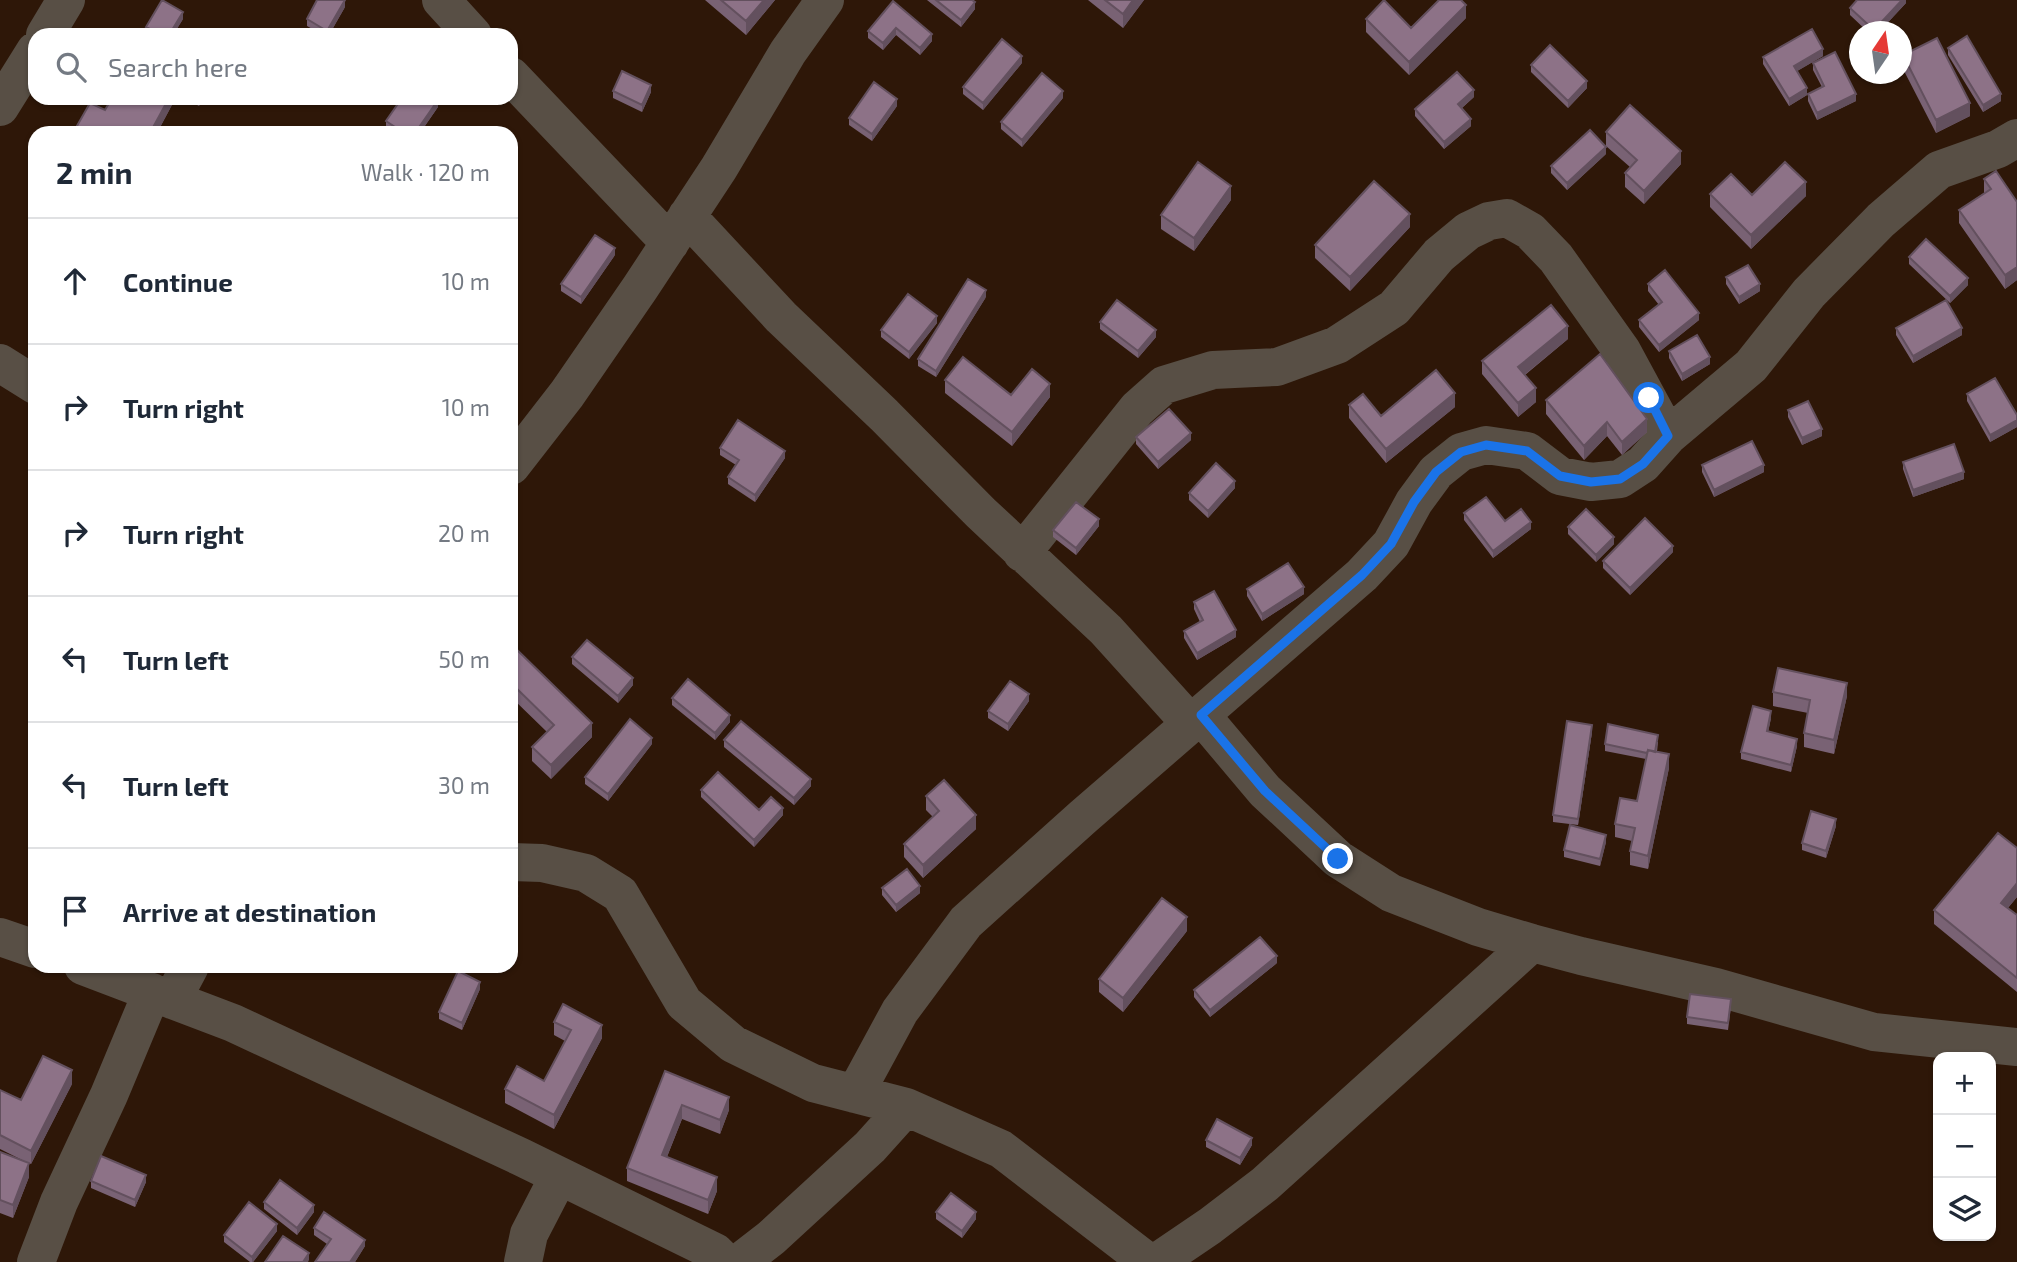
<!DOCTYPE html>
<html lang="en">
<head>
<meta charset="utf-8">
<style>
	:root { --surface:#fff; --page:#f6f6f7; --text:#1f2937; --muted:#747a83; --line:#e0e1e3 }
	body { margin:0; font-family:"Exo 2",sans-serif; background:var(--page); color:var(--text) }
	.controls { position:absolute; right:21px; bottom:21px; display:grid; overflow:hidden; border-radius:14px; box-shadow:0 2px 5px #0004 }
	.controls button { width:63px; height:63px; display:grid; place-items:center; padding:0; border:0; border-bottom:2px solid var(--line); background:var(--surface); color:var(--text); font:35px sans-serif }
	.compass { position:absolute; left:1849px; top:21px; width:63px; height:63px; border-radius:50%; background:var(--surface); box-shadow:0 2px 5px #0004; rotate:13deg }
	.stop { position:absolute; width:21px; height:21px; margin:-16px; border:5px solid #1a73e8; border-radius:50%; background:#fff }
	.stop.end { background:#1a73e8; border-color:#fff; box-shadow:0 2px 7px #0008 }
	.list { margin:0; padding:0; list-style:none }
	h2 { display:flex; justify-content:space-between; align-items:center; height:91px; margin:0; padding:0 28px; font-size:30px }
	h2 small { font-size:23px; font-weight:400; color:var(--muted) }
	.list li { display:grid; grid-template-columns:46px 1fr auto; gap:21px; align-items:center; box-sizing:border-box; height:126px; padding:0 28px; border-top:2px solid var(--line) }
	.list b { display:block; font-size:26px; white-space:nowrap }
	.list em { font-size:23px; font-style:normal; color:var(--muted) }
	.icon { flex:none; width:38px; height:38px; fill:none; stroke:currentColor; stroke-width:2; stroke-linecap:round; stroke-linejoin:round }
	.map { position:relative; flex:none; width:2017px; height:1262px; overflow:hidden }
	.search { position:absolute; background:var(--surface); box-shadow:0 2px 5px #0004; left:28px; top:28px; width:490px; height:77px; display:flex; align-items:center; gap:18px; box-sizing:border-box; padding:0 24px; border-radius:21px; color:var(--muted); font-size:26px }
	.panel { position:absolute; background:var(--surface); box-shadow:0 2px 5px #0004; left:28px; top:126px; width:490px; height:847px; border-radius:21px }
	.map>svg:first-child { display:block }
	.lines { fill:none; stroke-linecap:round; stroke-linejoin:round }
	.minor { stroke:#584f45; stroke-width:38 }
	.wall { fill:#796274 }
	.shaded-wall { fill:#63505e }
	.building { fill:#8d7287; stroke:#63505e; stroke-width:2 }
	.route { stroke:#1a73e8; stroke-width:9 }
</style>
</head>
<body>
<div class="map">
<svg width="2017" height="1262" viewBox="0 0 2017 1262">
	<rect width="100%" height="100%" fill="#2e1708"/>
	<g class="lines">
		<path class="minor" d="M441,0L473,35
			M45,35L66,0
			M511,76L670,243
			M0,107L35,51
			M687,216L781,317L884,415L981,513L1106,630L1191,724
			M0,363L35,385
			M511,466L567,394L640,288L719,168L788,52L825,0
			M1022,553L1137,409L1164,385L1213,370L1277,367L1337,345L1394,308L1439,255L1468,231L1489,221L1507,218L1530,231L1556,258L1622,351L1668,436
			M1201,715L1265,791L1338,859L1391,893L1478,927L1532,943L1581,956L1716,987L1874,1032L2017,1047
			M511,862L542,863L586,873L620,894L684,1003L733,1044L813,1083L906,1107L1001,1149L1148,1262
			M0,937L35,949
			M83,966L233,1023L521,1157L715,1252L725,1262
			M172,1000L190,966
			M855,1094L900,1011L966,922L1083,817L1362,575L1391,544L1414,502L1436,472L1461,452L1486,445L1527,451L1560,476L1591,482L1620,479L1643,464L1668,436L1751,366L1809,293L1881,220L1939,170L1998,149L2017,138
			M36,1262L59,1202L109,1095L152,992
			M523,1262L529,1234L559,1176
			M740,1262L771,1238L870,1147L906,1107
			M1157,1262L1210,1226L1265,1184L1532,943"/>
	</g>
	<path class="wall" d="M705,0H775L746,35Z
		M927,0H972L975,9L961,27Z
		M1088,0H1144L1123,28Z
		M1906,0V3L1879,32H1868L1850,15V8Z
		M893,1L932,41L920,55L896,35L883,50L868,38V31Z
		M345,7L329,35H323L307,26V19Z
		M1466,18L1409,75L1366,32V19L1411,28Z
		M183,19L173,35H149L146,34V27Z
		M1948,48L2001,101L1983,112L1948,55Z
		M1903,55L1970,116L1936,133L1903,69Z
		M1823,56L1797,71L1807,95L1789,106L1763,64V57Z
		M1022,63L983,110L963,94V87Z
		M1813,63L1856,101L1817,120L1808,101V94L1822,87L1813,70Z
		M1531,65L1587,88L1568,108L1531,72Z
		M613,91L651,92L642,112L613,98Z
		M1474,97L1462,108L1471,126L1444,149L1415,116V109Z
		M101,98H173V103L157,133H73L105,110L109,104L101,100Z
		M184,98H203L199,106Z
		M392,98H436L438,107L420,133H393L386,128V121L399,103Z
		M1063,98L1022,147L1001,129V122Z
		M897,106L872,141L849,125V118Z
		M1606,132L1681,164L1644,204L1625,187V173L1630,167L1606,146Z
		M1606,154L1567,190L1551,173V166Z
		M1984,179L2017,202V280L2005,289L1959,223V210L1984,193Z
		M1710,194L1752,195L1806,196L1751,249L1710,207Z
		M1231,200L1194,251L1161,229V215Z
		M1410,227L1350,291L1315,258V245Z
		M615,255L581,304L561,291V284Z
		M1909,257L1968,285L1950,303L1909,264Z
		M1726,277L1760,291L1739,304L1726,284Z
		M1648,284L1699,320L1659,352L1639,327V320L1659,305L1648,291Z
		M35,290V305L31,300V293Z
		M986,297L936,377L918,366V359Z
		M1100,322L1156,337L1138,358L1100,329Z
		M937,323L909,359L881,337V330Z
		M1896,328L1962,335L1913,363L1896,335Z
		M1568,339L1525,375L1536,402L1518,417L1482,374V361Z
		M1669,351L1710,364L1682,381L1669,358Z
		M945,380L1011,395L1050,397L1012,446L945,393Z
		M1967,394L2017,415V427L1990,442L1967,401Z
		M1546,400L1647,432L1622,455L1607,436L1584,460L1546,414Z
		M1349,405L1381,416L1455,407L1386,463L1349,418Z
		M1788,410L1822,436L1802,445L1788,417Z
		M1136,437L1191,440L1158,469L1136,444Z
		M720,448L785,458L755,502L728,484V477L736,465L720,455Z
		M1903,462L1964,479L1913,497L1903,469Z
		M1702,465L1764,472L1714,497L1702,472Z
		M1235,488L1208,518L1189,500V493Z
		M1464,513L1505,521L1531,529L1493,558L1464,520Z
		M1099,526L1076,555L1053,537V530Z
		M1568,527L1614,544L1596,562L1568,534Z
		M1673,552L1630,595L1603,568V561Z
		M1247,589L1304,594L1262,621L1247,596Z
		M1194,602L1236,637L1197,660L1184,638V631L1200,622L1194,609Z
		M511,644L592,737L551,779L532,761V747L547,732L511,697Z
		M572,657L633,685L618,703L572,664Z
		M1773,692L1847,696L1834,754L1804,747V733L1808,713L1773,706Z
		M672,698L730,722L715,740L672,705Z
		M1029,701L1008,731L988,718V711Z
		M1771,718L1768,732L1797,746L1791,772L1741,759V752Z
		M1592,732L1578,825L1553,822V815Z
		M724,740L811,786L794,805L724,747Z
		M1658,742L1657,752L1669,768L1648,869L1630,865V851L1632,841L1615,837V824L1637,801L1646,759L1605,751V744Z
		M652,744L608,801L585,784V777Z
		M701,790L759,810L783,815L754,847L701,797Z
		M926,796L976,829L923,878L904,857V844L933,817L926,810Z
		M1836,826L1826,858L1802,850V843Z
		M1606,842L1600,866L1564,857V850Z
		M2017,848V897L2008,908L2017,915V992L1934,924V910Z
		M882,888L920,893L896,912L882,895Z
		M1187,931L1123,1012L1099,992V979Z
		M1277,963L1210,1017L1194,997V990Z
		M480,989L462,1030L439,1019V1012Z
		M1731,1006L1728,1030L1687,1024V1017Z
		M554,1022L602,1038L554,1129L505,1103V1089L544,1081L565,1041L554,1035Z
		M665,1071L729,1110L720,1134L682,1119L667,1157L717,1191L708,1214L627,1181V1168Z
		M72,1084L31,1164L29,1163V1177L13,1218L0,1213V1152L28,1163L0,1149V1090L21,1100Z
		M1206,1140L1252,1145L1240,1165L1206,1147Z
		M91,1181L146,1182L135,1207L91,1188Z
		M264,1202L314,1212L297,1235L264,1209Z
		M936,1212L976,1219L962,1238L936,1219Z
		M314,1228L365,1246L355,1262H315L327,1244L314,1235Z
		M277,1231L253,1262H250L224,1242V1235Z"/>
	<path class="shaded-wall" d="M345,0V7L329,35H327V31Z
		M764,0H775L746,35V21Z
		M1133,0H1144L1123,28V14Z
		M1902,0H1906V3L1879,32H1874V30Z
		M975,2V9L961,27V20Z
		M1466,5V18L1409,75V62Z
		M183,12V19L173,35H169Z
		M896,28V35L883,50V43Z
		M932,34V41L920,55V48Z
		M1823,49V56L1794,73V66Z
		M1022,56V63L983,110V103Z
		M1587,81V88L1568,108V101Z
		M651,85V92L642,112V105Z
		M1807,88V95L1789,106V99Z
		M1474,90V97L1458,111V104Z
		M1063,91V98L1022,147V140Z
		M1856,94V101L1817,120V113Z
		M2001,94V101L1983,112V105Z
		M169,98H173V103L157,133H150Z
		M200,98H203L199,106V99Z
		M897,99V106L872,141V134Z
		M438,100V107L420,133H415Z
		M1970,103V116L1936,133V120Z
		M1471,119V126L1444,149V142Z
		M1606,147V154L1567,190V183Z
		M1681,151V164L1644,204V191Z
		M1806,182V196L1751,249V235Z
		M1231,186V200L1194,251V238Z
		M1410,214V227L1350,291V277Z
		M615,248V255L581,304V297Z
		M2017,267V280L2005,289V275Z
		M1968,278V285L1950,303V296Z
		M1760,284V291L1739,304V297Z
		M986,290V297L936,377V371Z
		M1699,313V320L1659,352V345Z
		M937,316V323L909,359V352Z
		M1568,326V339L1518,380V367Z
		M1962,328V335L1913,363V356Z
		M1156,330V337L1138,358V351Z
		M1710,357V364L1682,381V374Z
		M1050,384V397L1012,446V432Z
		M1536,388V402L1518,417V403Z
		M1455,393V407L1386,463V449Z
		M1647,419V432L1622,455V442Z
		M2017,420V427L1990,442V435Z
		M1607,422V436L1584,460V446Z
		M1822,429V436L1802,445V438Z
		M1191,433V440L1158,469V462Z
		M785,451V458L755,502V495Z
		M1764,465V472L1714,497V490Z
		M1964,472V479L1913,497V490Z
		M1235,481V488L1208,518V511Z
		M1099,519V526L1076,555V548Z
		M1531,522V529L1493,558V551Z
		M1614,537V544L1596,562V555Z
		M1673,546V552L1630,595V588Z
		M1304,587V594L1262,621V614Z
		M1236,630V637L1197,660V653Z
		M633,678V685L618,703V696Z
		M1847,683V696L1834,754V740Z
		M1029,694V701L1008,731V724Z
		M1771,711V718L1767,738V731Z
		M730,715V722L715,740V733Z
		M592,723V737L551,779V765Z
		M1592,725V732L1578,825V819Z
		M652,738V744L608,801V794Z
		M1797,739V746L1791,772V765Z
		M1669,754V768L1648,869V856Z
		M811,779V786L794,805V798Z
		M783,808V815L754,847V840Z
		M976,815V829L923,878V865Z
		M1836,819V826L1826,858V851Z
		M1606,835V842L1600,866V859Z
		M2017,883V897L2001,916V903Z
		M920,886V893L896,912V905Z
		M517,896V903L511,910V903Z
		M1187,917V931L1123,1012V998Z
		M1277,956V963L1210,1017V1010Z
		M480,982V989L462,1030V1023Z
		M602,1025V1038L554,1129V1115Z
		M72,1070V1084L31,1164V1151Z
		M729,1097V1110L720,1134V1120Z
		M682,1105V1119L662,1169V1155Z
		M1252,1138V1145L1240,1165V1158Z
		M29,1163V1177L13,1218V1205Z
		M146,1175V1182L135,1207V1200Z
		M717,1177V1191L708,1214V1200Z
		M314,1205V1212L297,1235V1228Z
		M976,1212V1219L962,1238V1231Z
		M277,1224V1231L253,1262H252V1257Z
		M365,1240V1246L355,1262H350Z
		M309,1253V1260L308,1262H303Z"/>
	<path class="building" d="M162,0L183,12L169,35H161L146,27Z
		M317,0H345L327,31L307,19Z
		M721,0H764L746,21Z
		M936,0H972L975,2L961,20Z
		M1105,0H1133L1123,14Z
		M1384,0L1411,28L1439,0H1461L1466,5L1409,62L1366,19Z
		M1857,0H1902L1874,30L1850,8Z
		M893,1L932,34L920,48L896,28L883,43L868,31Z
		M1812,29L1823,49L1794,66L1807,88L1789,99L1763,57Z
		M1967,36L2001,94L1983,105L1948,48Z
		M1937,38L1970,103L1936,120L1903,55Z
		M1002,39L1022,56L983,103L963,87Z
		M1550,45L1587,81L1568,101L1531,65Z
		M1835,52L1856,94L1817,113L1808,94L1824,86L1813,63Z
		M622,71L651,85L642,105L613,91Z
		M1457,72L1474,90L1458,104L1471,119L1444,142L1415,109Z
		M1042,73L1063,91L1022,140L1001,122Z
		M874,82L897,99L872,134L849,118Z
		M112,98H169L150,133H73L90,103L105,110Z
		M402,98H436L438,100L415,133H404L386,121Z
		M1630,105L1681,151L1644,191L1625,173L1637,160L1606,132Z
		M1590,130L1606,147L1567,183L1551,166Z
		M1198,162L1231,186L1194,238L1161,215Z
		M1785,162L1806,182L1751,235L1710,194L1731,174L1752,195Z
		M1996,171L2017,202V267L2005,275L1959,210L1991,189L1984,179Z
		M1374,181L1410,214L1350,277L1315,245Z
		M595,235L615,248L581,297L561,284Z
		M1926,239L1968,278L1950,296L1909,257Z
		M1748,265L1760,284L1739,297L1726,277Z
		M1665,270L1699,313L1659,345L1639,320L1662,302L1648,284Z
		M968,279L986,290L936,371L918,359Z
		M35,290V298L31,293Z
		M908,294L937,316L909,352L881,330Z
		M1117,300L1156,330L1138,351L1100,322Z
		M1946,300L1962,328L1913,356L1896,328Z
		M1551,305L1568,326L1518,367L1536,388L1518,403L1482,361Z
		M1697,335L1710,357L1682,374L1669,351Z
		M1600,354L1647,419L1622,442L1607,422L1584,446L1546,400Z
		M963,357L1011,395L1032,369L1050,384L1012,432L945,380Z
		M1436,370L1455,393L1386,449L1349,405L1363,394L1381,416Z
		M1995,378L2017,415V420L1990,435L1967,394Z
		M1808,401L1822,429L1802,438L1788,410Z
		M1169,409L1191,433L1158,462L1136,437Z
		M738,420L785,451L755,495L728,477L739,460L720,448Z
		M1752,441L1764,465L1714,490L1702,465Z
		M1954,444L1964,472L1913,490L1903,462Z
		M1216,463L1235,481L1208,511L1189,493Z
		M1486,497L1505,521L1521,509L1531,522L1493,551L1464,513Z
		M1076,502L1099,519L1076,548L1053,530Z
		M1586,509L1614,537L1596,555L1568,527Z
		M1645,518L1673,546L1630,588L1603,561Z
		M1288,563L1304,587L1262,614L1247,589Z
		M1214,591L1236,630L1197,653L1184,631L1203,620L1194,602Z
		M587,640L633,678L618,696L572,657Z
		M511,644L592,723L551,765L532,747L554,725L511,683Z
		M1778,668L1847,683L1834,740L1804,733L1810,700L1773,692Z
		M688,679L730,715L715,733L672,698Z
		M1010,681L1029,694L1008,724L988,711Z
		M1753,706L1771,711L1767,731L1797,739L1791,765L1741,752Z
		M630,719L652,738L608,794L585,777Z
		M741,721L811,779L794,798L724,740Z
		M1567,721L1592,725L1578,819L1553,815Z
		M1608,724L1658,735L1655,752L1648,750L1647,753L1605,744Z
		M1648,750L1669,754L1648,856L1630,851L1635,828L1615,824L1620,798L1637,801Z
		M718,772L759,810L771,797L783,808L754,840L701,790Z
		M944,780L976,815L923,865L904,844L939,811L926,796Z
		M1811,811L1836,819L1826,851L1802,843Z
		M1570,825L1606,835L1600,859L1564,850Z
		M1998,833L2017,848V883L2001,903L2017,915V978L1934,910Z
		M907,869L920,886L896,905L882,888Z
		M511,891L517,896L511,903Z
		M1162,898L1187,917L1123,998L1099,979Z
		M1260,937L1277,956L1210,1010L1194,990Z
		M458,971L480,982L462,1023L439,1012Z
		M1690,994L1731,999L1728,1023L1687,1017Z
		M563,1004L602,1025L554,1115L505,1089L517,1066L544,1081L571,1030L554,1022Z
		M43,1056L72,1070L31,1151L0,1135V1090L21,1100Z
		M665,1071L729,1097L720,1120L682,1105L662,1155L717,1177L708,1200L627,1168Z
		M1217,1119L1252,1138L1240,1158L1206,1140Z
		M0,1152L29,1163L13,1205L0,1200Z
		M101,1156L146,1175L135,1200L91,1181Z
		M280,1180L314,1205L297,1228L264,1202Z
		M951,1193L976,1212L962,1231L936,1212Z
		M249,1202L277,1224L252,1257L224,1235Z
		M324,1212L365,1240L350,1262H315L331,1239L314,1228Z
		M283,1236L309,1253L303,1262H265Z"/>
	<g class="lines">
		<path class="route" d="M1338,859L1265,791L1201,715L1362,575L1391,544L1414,502L1436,472L1461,452L1486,445L1527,451L1560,476L1591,482L1620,479L1643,464L1668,436L1649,398"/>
	</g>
</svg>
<div class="controls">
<button>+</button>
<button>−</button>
<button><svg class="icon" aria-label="layers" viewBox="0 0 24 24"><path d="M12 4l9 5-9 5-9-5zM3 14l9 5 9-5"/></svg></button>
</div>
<svg class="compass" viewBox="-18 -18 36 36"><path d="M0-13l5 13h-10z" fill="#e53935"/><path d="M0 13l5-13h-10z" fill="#747a83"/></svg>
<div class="stop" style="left:1649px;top:398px"></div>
<div class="stop end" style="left:1338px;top:859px"></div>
<div class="search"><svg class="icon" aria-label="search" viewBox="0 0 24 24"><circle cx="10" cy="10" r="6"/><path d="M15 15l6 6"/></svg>Search here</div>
<section class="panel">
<h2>2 min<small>Walk · 120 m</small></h2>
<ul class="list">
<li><svg class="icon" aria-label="ahead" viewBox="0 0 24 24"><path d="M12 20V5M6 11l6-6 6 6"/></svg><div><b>Continue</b></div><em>10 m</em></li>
<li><svg class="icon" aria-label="right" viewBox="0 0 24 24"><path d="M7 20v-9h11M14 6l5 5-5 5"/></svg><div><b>Turn right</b></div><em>10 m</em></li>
<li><svg class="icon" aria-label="right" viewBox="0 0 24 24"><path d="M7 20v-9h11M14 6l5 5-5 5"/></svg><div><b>Turn right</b></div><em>20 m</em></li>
<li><svg class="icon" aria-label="left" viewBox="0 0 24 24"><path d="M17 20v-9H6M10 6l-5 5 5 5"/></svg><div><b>Turn left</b></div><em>50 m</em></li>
<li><svg class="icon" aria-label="left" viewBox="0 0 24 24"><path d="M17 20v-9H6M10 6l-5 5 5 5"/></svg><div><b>Turn left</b></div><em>30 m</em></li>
<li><svg class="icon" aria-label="arrive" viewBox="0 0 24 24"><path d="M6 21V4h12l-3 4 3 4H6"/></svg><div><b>Arrive at destination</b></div></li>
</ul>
</section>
</div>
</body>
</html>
